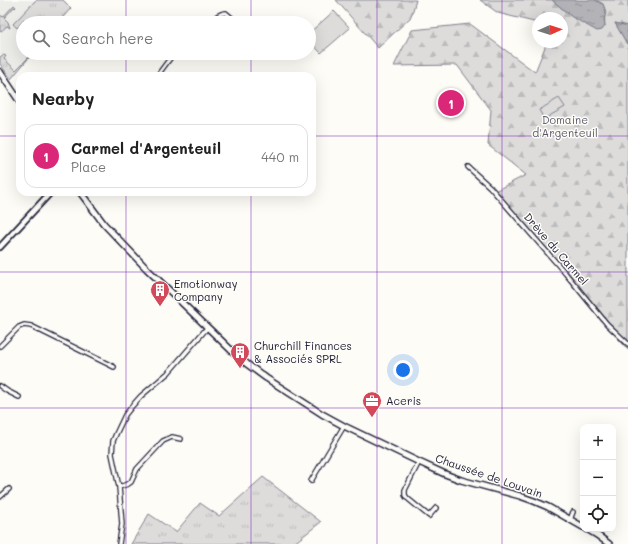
<!DOCTYPE html>
<html lang="en">
<head>
<meta charset="utf-8">
<style>
	:root { --surface:#fff; --page:#f2f2f2; --text:#222; --muted:#767676; --line:#e0e0e0; --accent:#db2777 }
	body { margin:0; font-family:Mali,sans-serif; background:var(--page); color:var(--text) }
	.controls { position:absolute; right:12px; bottom:12px; display:grid; overflow:hidden; border-radius:8px; box-shadow:0 4px 16px #0002 }
	.controls button { width:36px; height:36px; display:grid; place-items:center; padding:0; border:0; border-bottom:1px solid var(--line); background:var(--surface); color:var(--text); font:20px sans-serif }
	.compass { position:absolute; left:532px; top:12px; width:36px; height:36px; border-radius:50%; background:var(--surface); box-shadow:0 4px 16px #0002; rotate:87deg }
	.you { position:absolute; left:403px; top:370px; width:14px; height:14px; margin:-10px; border:3px solid #fff; border-radius:50%; background:#1a73e8; box-shadow:0 0 0 6px #1a73e833 }
	.badge { display:grid; place-items:center; width:26px; height:26px; border-radius:50%; background:var(--accent); color:#fff; font-size:13px; font-weight:700 }
	.pin { position:absolute; translate:-50% -50%; border:2px solid #fff; box-shadow:0 1px 4px #0006 }
	.list { margin:0; padding:0; list-style:none }
	h2 { display:flex; justify-content:space-between; align-items:center; height:52px; margin:0; padding:0 16px; font-size:17px }
	h2 small { font-size:13px; font-weight:400; color:var(--muted) }
	.list li { display:grid; grid-template-columns:26px 1fr auto; gap:12px; align-items:center; box-sizing:border-box; height:64px; margin:0 8px 8px; padding:0 8px; border:1px solid var(--line); border-radius:12px }
	.list b { display:block; font-size:15px; white-space:nowrap }
	.list p { margin:0; font-size:13px; white-space:nowrap; color:var(--muted) }
	.list em { font-size:13px; font-style:normal; color:var(--muted) }
	.icon { flex:none; width:22px; height:22px; fill:none; stroke:currentColor; stroke-width:2; stroke-linecap:round; stroke-linejoin:round }
	.map { position:relative; flex:none; width:628px; height:544px; overflow:hidden }
	.search { position:absolute; background:var(--surface); box-shadow:0 4px 16px #0002; left:16px; top:16px; width:300px; height:44px; display:flex; align-items:center; gap:10px; box-sizing:border-box; padding:0 14px; border-radius:22px; color:var(--muted); font-size:15px }
	.panel { position:absolute; background:var(--surface); box-shadow:0 4px 16px #0002; left:16px; top:72px; width:300px; height:124px; border-radius:12px }
	.map>svg:first-child { display:block }
	.built { fill:#ecece9 }
	.grass { fill:url(#grass-tufts); stroke:#807f8b }
	.forest { fill:url(#forest-firs); stroke:#807f8b }
	.pitch { fill:#dddcdb; stroke:#807f8b }
	.water { fill:url(#water-ripples); stroke:#787885 }
	.lines { fill:none; stroke-linecap:round; stroke-linejoin:round }
	.minor-casing { stroke:#22223b; stroke-width:6 }
	.tertiary-casing { stroke:#22223b; stroke-width:8 }
	.secondary-casing { stroke:#22223b; stroke-width:8 }
	.minor { stroke:#fdfcf7; stroke-width:3.5 }
	.tertiary { stroke:#fdfcf7; stroke-width:4.5 }
	.secondary { stroke:#fdfcf7; stroke-width:5 }
	.grid { fill:none; stroke:#7b2cbf; stroke-width:1; stroke-opacity:0.55 }
	.labels { text-anchor:middle; stroke-width:3; stroke-linejoin:round; paint-order:stroke }
	.park-label { font-size:11px; fill:#5a5a6b; stroke:#fdfcf7 }
	.street-label { font-size:11px; fill:#22223b; stroke:#fdfcf7 }
	.poi-label { font-size:11px; fill:#22223b; stroke:#fdfcf7; text-anchor:start }
</style>
</head>
<body>
<div class="map">
<svg width="628" height="544" viewBox="0 0 628 544">
	<defs>
		<pattern id="grass-tufts" width="24" height="20" patternUnits="userSpaceOnUse"><rect width="24" height="20" fill="#dddcdb"/><path d="M3 7l-1-3M5 7V3M7 7l1-3M15 17l-1-3M17 17v-4M19 17l1-3" fill="none" stroke="#bdbcbd"/></pattern>
		<pattern id="forest-firs" width="22" height="20" patternUnits="userSpaceOnUse"><rect width="22" height="20" fill="#dddcdb"/><path d="M5 1l3.5 6h-7zM16 11l3.5 6h-7z" fill="#bdbcbd"/></pattern>
		<pattern id="water-ripples" width="26" height="14" patternUnits="userSpaceOnUse"><rect width="26" height="14" fill="#b2b2b7"/><path d="M2 4q2-2 4 0t4 0M15 11q2-2 4 0t4 0" fill="none" stroke="#909096"/></pattern>
	</defs>
	<rect width="100%" height="100%" fill="#fdfcf7"/>
	<filter id="ink" filterUnits="userSpaceOnUse"><feTurbulence type="fractalNoise" baseFrequency=".025" numOctaves="2"/><feDisplacementMap in="SourceGraphic" scale="8" xChannelSelector="R" yChannelSelector="G"/><feConvolveMatrix kernelMatrix="1 2 1 2 8 2 1 2 1" color-interpolation-filters="sRGB"/></filter>
	<g filter="url(#ink)">
		<path class="built" d="M0,0H63L71,8L58,23H23V53H33L11,79L0,64Z"/>
		<path class="grass" d="M36,0H63L71,8L58,23H27L24,20L17,28L13,24Z
			M14,5L16,7L15,8L14,7L4,18L8,22L10,28L7,26L0,32V15L3,17Z
			M29,53H33L11,79L0,64V57L3,55L6,56L4,59L16,70L31,55Z
			M263,477L321,522L293,544H131L149,514L176,532L200,503L219,516Z"/>
		<path class="forest" d="M336,0H416L411,17L378,48Z
			M480,0H552L572,17L605,26C604,17 606,12 603,4L595,0H628V26L615,23L628,45V350L493,192L526,175L488,145L491,110L457,65L394,66L412,30L470,24L535,72L547,42H562V18H538V23L498,13Z"/>
		<path class="pitch" d="M334,11L350,28L321,53L309,40V33Z
			M559,98L565,107L544,119L539,110Z"/>
		<path class="water" d="M552,0H595L603,4L606,12L604,20L605,26L602,30L597,31L572,17Z
			M615,23L628,26V45L627,44Z"/>
		<g class="lines">
			<defs>
				<path id="minor" d="M209,23C213,19 220,12 226,13L238,23
					M157,76L174,53
					M468,167L490,187L566,274L607,324L628,344
					M0,346L19,327L24,325L31,326L114,367
					M0,386L7,391L19,397
					M419,462L405,490V495L407,498L429,516L436,508
					M311,481L344,426
					M119,487L128,484L131,482L137,469L163,441L172,437L181,439
					M0,497L9,489
					M570,520L573,512
					M119,544L122,524L120,499L119,487L112,454L113,441L116,434L125,415L133,405L141,396L168,373L207,328"/>
				<path id="tertiary" d="M0,247L51,192"/>
				<path id="secondary" d="M0,72L20,102
					M80,192L104,224L146,268L231,350L247,364L266,378L322,414L344,426L419,462L445,474L461,480L520,496L534,501L548,507L583,527
					M587,529L597,535L609,544"/>
			</defs>
			<use href="#minor" class="minor-casing"/>
			<use href="#tertiary" class="tertiary-casing"/>
			<use href="#secondary" class="secondary-casing"/>
			<use href="#minor" class="minor"/>
			<use href="#tertiary" class="tertiary"/>
			<use href="#secondary" class="secondary"/>
		</g>
	</g>
	<path class="grid" d="M126,0V23M251,0V23M377,0V544M502,0V544M126,53V76M251,53V76M0,136H20M312,136H628M126,192V544M251,192V544M0,272H628M0,408H628"/>
	<defs>
		<symbol id="building-pin" viewBox="-11 -11 22 30"><path d="M0 17L-7.5 6A9.5 9.5 0 1 1 7.5 6Z" fill="#d1495b" stroke="#fdfcf7"/><path d="M-4-6H4V6H1V3H-1V6H-4ZM-2.5-4.3h1.7v1.8h-1.7ZM.8-4.3h1.7v1.8H.8ZM-2.5-1h1.7V.8h-1.7ZM.8-1h1.7V.8H.8Z" fill="#fff"/></symbol>
		<symbol id="office-pin" viewBox="-11 -11 22 30"><path d="M0 17L-7.5 6A9.5 9.5 0 1 1 7.5 6Z" fill="#d1495b" stroke="#fdfcf7"/><path d="M-6-3h4V-5.5h4V-3h4V5H-6ZM-1-4.5V-3h2v-1.5ZM-6 0V1H6V0Z" fill="#fff"/></symbol>
	</defs>
	<g fill-rule="evenodd">
		<use href="#building-pin" x="149" y="279" width="22" height="30"/>
		<use href="#building-pin" x="229" y="341" width="22" height="30"/>
		<use href="#office-pin" x="361" y="390" width="22" height="30"/>
	</g>
	<g class="labels">
		<g class="park-label">
			<text x="565" y="124">Domaine<tspan x="565" dy="13">d'Argenteuil</tspan></text>
		</g>
		<g class="street-label">
			<text transform="translate(556 249) rotate(49)" y="4">Drève du Carmel</text>
			<text transform="translate(489 476) rotate(19)" y="4">Chaussée de Louvain</text>
		</g>
		<g class="poi-label">
			<text x="174" y="288">Emotionway<tspan x="174" dy="13">Company</tspan></text>
			<text x="254" y="350">Churchill Finances<tspan x="254" dy="13">&amp; Associés SPRL</tspan></text>
			<text x="386" y="405">Aceris</text>
		</g>
	</g>
</svg>
<div class="controls">
<button>+</button>
<button>−</button>
<button><svg class="icon" aria-label="locate" viewBox="0 0 24 24"><circle cx="12" cy="12" r="6"/><path d="M12 2v4M12 18v4M2 12h4M18 12h4"/></svg></button>
</div>
<svg class="compass" viewBox="-18 -18 36 36"><path d="M0-13l5 13h-10z" fill="#e53935"/><path d="M0 13l5-13h-10z" fill="#767676"/></svg>
<div class="you"></div>
<div class="pin badge" style="left:451px;top:103px">1</div>
<div class="search"><svg class="icon" aria-label="search" viewBox="0 0 24 24"><circle cx="10" cy="10" r="6"/><path d="M15 15l6 6"/></svg>Search here</div>
<section class="panel">
<h2>Nearby<small></small></h2>
<ul class="list">
<li><span class="badge">1</span><div><b>Carmel d'Argenteuil</b><p>Place</p></div><em>440 m</em></li>
</ul>
</section>
</div>
</body>
</html>
